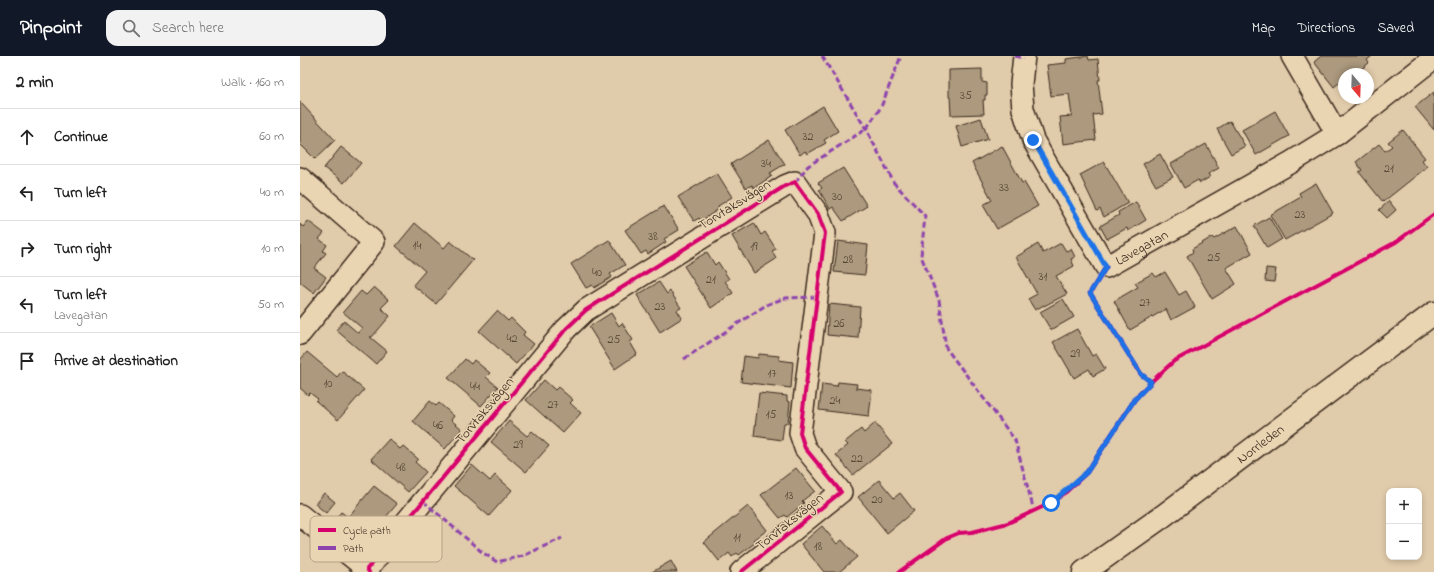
<!DOCTYPE html>
<html lang="en">
<head>
<meta charset="utf-8">
<style>
	:root { --surface:#fff; --page:#f2f2f2; --text:#222; --muted:#767676; --line:#e0e0e0; --accent:#111827 }
	body { margin:0; font-family:"Indie Flower",sans-serif; background:var(--page); color:var(--text) }
	.controls { position:absolute; right:12px; bottom:12px; display:grid; overflow:hidden; border-radius:8px; box-shadow:0 2px 6px #0003 }
	.controls button { width:36px; height:36px; display:grid; place-items:center; padding:0; border:0; border-bottom:1px solid var(--line); background:var(--surface); color:var(--text); font:20px sans-serif }
	.compass { position:absolute; left:1038px; top:12px; width:36px; height:36px; border-radius:50%; background:var(--surface); box-shadow:0 2px 6px #0003; rotate:161deg }
	.stop { position:absolute; width:12px; height:12px; margin:-9px; border:3px solid #1a73e8; border-radius:50%; background:#fff }
	.stop.end { background:#1a73e8; border-color:#fff; box-shadow:0 1px 4px #0008 }
	.list { margin:0; padding:0; list-style:none }
	h2 { display:flex; justify-content:space-between; align-items:center; height:52px; margin:0; padding:0 16px; font-size:17px }
	h2 small { font-size:13px; font-weight:400; color:var(--muted) }
	.list li { display:grid; grid-template-columns:26px 1fr auto; gap:12px; align-items:center; box-sizing:border-box; height:56px; padding:0 16px; border-top:1px solid var(--line) }
	.list b { display:block; font-size:15px; white-space:nowrap }
	.list p { margin:0; font-size:13px; white-space:nowrap; color:var(--muted) }
	.list em { font-size:13px; font-style:normal; color:var(--muted) }
	.icon { flex:none; width:22px; height:22px; fill:none; stroke:currentColor; stroke-width:2; stroke-linecap:round; stroke-linejoin:round }
	.map { position:relative; flex:none; width:1134px; height:516px; overflow:hidden }
	header { display:flex; align-items:center; gap:24px; box-sizing:border-box; height:56px; padding:0 20px; background:var(--accent); color:#fff }
	header strong { font-size:19px }
	nav { display:flex; gap:22px; margin-inline-start:auto; font-size:14px }
	.search { width:280px; height:36px; background:var(--page); display:flex; align-items:center; gap:10px; box-sizing:border-box; padding:0 14px; border-radius:12px; color:var(--muted); font-size:15px }
	main { display:flex }
	aside { flex:1; background:var(--surface) }
	.map>svg:first-child { display:block }
	.building { fill:#ac997e; stroke:#3b2a1e }
	.lines { fill:none; stroke-linecap:round; stroke-linejoin:round }
	.street-casing { stroke:#3b2a1e; stroke-width:24 }
	.secondary-casing { stroke:#3b2a1e; stroke-width:25 }
	.street { stroke:#ead5b3; stroke-width:21 }
	.secondary { stroke:#ead5b3; stroke-width:22 }
	.quiet { stroke:#8e44ad; stroke-width:3; stroke-dasharray:6 3; stroke-linecap:butt }
	.cycleway-casing { stroke:#ead5b3; stroke-width:6 }
	.cycleway { stroke:#d6006c; stroke-width:4 }
	.route { stroke:#1a73e8; stroke-width:5 }
	.labels { text-anchor:middle; stroke-width:3; stroke-linejoin:round; paint-order:stroke }
	.number-label { font-size:12px; fill:#574636 }
	.street-label { font-size:14px; fill:#3b2a1e; stroke:#ead5b3 }
	.key { fill:#ead5b3; stroke:#b6a286; stroke-width:1 }
	.key-label { font-size:11px; fill:#3b2a1e }
</style>
</head>
<body>
<header>
<strong>Pinpoint</strong>
<div class="search"><svg class="icon" aria-label="search" viewBox="0 0 24 24"><circle cx="10" cy="10" r="6"/><path d="M15 15l6 6"/></svg>Search here</div>
<nav><a>Map</a><a>Directions</a><a>Saved</a></nav>
</header>
<main>
<aside>
<h2>2 min<small>Walk · 160 m</small></h2>
<ul class="list">
<li><svg class="icon" aria-label="ahead" viewBox="0 0 24 24"><path d="M12 20V5M6 11l6-6 6 6"/></svg><div><b>Continue</b></div><em>60 m</em></li>
<li><svg class="icon" aria-label="left" viewBox="0 0 24 24"><path d="M17 20v-9H6M10 6l-5 5 5 5"/></svg><div><b>Turn left</b></div><em>40 m</em></li>
<li><svg class="icon" aria-label="right" viewBox="0 0 24 24"><path d="M7 20v-9h11M14 6l5 5-5 5"/></svg><div><b>Turn right</b></div><em>10 m</em></li>
<li><svg class="icon" aria-label="left" viewBox="0 0 24 24"><path d="M17 20v-9H6M10 6l-5 5 5 5"/></svg><div><b>Turn left</b><p>Lavegatan</p></div><em>50 m</em></li>
<li><svg class="icon" aria-label="arrive" viewBox="0 0 24 24"><path d="M6 21V4h12l-3 4 3 4H6"/></svg><div><b>Arrive at destination</b></div></li>
</ul>
</aside>
<div class="map">
<svg width="1134" height="516" viewBox="0 0 1134 516">
	<rect width="100%" height="100%" fill="#e0cbaa"/>
	<filter id="ink" filterUnits="userSpaceOnUse"><feTurbulence type="fractalNoise" baseFrequency=".025" numOctaves="2"/><feDisplacementMap in="SourceGraphic" scale="8" xChannelSelector="R" yChannelSelector="G"/><feConvolveMatrix kernelMatrix="1 2 1 2 8 2 1 2 1" color-interpolation-filters="sRGB"/></filter>
	<g filter="url(#ink)">
		<path class="building" d="M788,0L789,4L798,3L800,24H798L802,58L793,59L796,84L763,88L760,61L772,60L769,38L751,40L747,9L766,7V3Z
			M1021,0H1072L1067,4L1069,7L1055,18H1044V23L1034,31L1014,6Z
			M682,13V26L687,27V39H685V44H683L684,58L651,59L650,41H649V14Z
			M1134,36V74L1115,51Z
			M0,46L35,84L15,103L0,88Z
			M523,50L538,75L524,84L526,87L507,98L505,95L500,99L485,74Z
			M975,55L989,80L956,99L942,74Z
			M681,62L688,83L662,91L656,70Z
			M930,65L945,90L931,98L917,73Z
			M1103,74L1125,102L1122,104L1127,111L1083,146L1059,116L1062,114L1056,106L1079,88L1085,95L1092,90L1088,86Z
			M469,84L485,108L470,117L472,120L454,132L452,129L446,132L431,108Z
			M906,88L919,112L908,118L910,121L900,127L898,124L884,132L871,108Z
			M702,90L722,127L724,126L738,150L697,173L683,149L692,144L672,107Z
			M41,91L61,107L44,127L24,112Z
			M860,98L873,121L856,130L843,108Z
			M804,106L828,147L804,161L800,153L797,155L780,119Z
			M543,112L567,150L543,165L533,151L530,153L519,134L522,132L518,127Z
			M417,117L432,141L418,150L419,153L401,165L399,162L394,165L378,141Z
			M1016,127L1033,157L985,184L970,159L1001,141L999,137Z
			M1089,145L1096,154L1087,162L1079,154Z
			M836,146L846,164L828,175L827,172L807,183L800,170L819,159L818,156Z
			M364,150L379,174L364,183L366,186L348,198L346,195L341,198L325,174Z
			M969,161L982,183L967,192L954,170Z
			M8,165L24,177L19,183L27,189L23,195L26,197L14,212L26,221L14,237L0,226V168L3,171Z
			M115,167L144,192L150,185L173,204L136,248L113,229L125,215L96,190Z
			M454,167L461,179L465,176L476,193L472,195L476,203L454,217L432,180Z
			M937,170L952,197L926,212L936,228L912,243L887,200L893,196L892,193L912,181L914,183Z
			M309,184L325,209L310,218L312,221L294,232L292,229L286,232L271,208Z
			M538,185L568,189L565,219L534,216Z
			M761,187L766,195L771,193L775,201L771,203L774,210L756,220L767,238L744,250V249L735,254L728,243L737,238L716,201L738,188L743,197Z
			M407,196L415,209L418,206L429,223L425,225L433,237L411,252L384,210Z
			M966,212L976,213L974,226L965,225Z
			M865,216L879,239L886,235L895,251L871,264L866,253L830,274L814,245L838,231L835,227L853,217L856,221Z
			M359,226L367,238L370,235L381,252L377,254L382,262L360,276L337,239Z
			M74,231L89,244L81,252L90,260L72,281H70L87,295L76,308L36,274L44,265L58,277L62,272L43,256L61,235L66,239Z
			M763,243L774,261L751,274L740,256Z
			M529,248L560,251L558,282L527,279Z
			M197,255L208,265L211,262L225,276L223,279L234,288L216,308L179,275Z
			M311,257L319,270L322,267L333,284L330,286L337,298L315,313L289,271Z
			M777,273L792,300L796,298L805,313L793,320L789,313L774,322L753,286Z
			M7,296L37,321L42,315L64,334L38,364L16,345L18,343L10,337L8,339L0,332V304Z
			M459,298L479,300V304L493,306L491,332L441,326L444,300L458,302Z
			M165,303L171,308L174,304L190,317L186,321L198,331L181,350L148,322Z
			M244,324L255,334L258,331L273,344L270,347L281,357L263,377L226,344Z
			M538,326L557,328L556,332L572,334L569,360L519,354L522,328L537,330Z
			M459,337L487,340V345L490,346L488,367H484L482,384L454,380Z
			M130,345L136,350L139,347L154,360L151,364L162,373L145,393L113,365Z
			M209,365L227,380L232,375L249,390L226,416L191,386Z
			M575,367L592,388L553,419L536,399L548,389L545,386L561,373L564,377Z
			M89,383L100,393L103,390L118,403L115,406L126,416L108,436L71,403Z
			M172,409L190,425L195,419L212,434L189,460L154,430Z
			M496,412L515,435L502,445L504,447L487,461L485,459L480,462L461,439Z
			M579,424L594,442L600,437L614,455L587,477L558,441Z
			M74,430L97,448L86,461L88,464L74,480L72,478L69,482L65,479L58,488L33,466L41,456L48,461Z
			M24,437L35,446L26,457L15,448Z
			M448,450L467,474L454,484L456,486L439,499L437,497L432,501L429,497L419,505L404,486Z
			M522,470L537,488L542,484L557,501L539,516H524L501,488Z
			M371,505L377,516H352Z"/>
		<g class="lines">
			<defs>
				<g id="street">
					<path id="s1" d="M724,0L721,28L723,53L733,84L806,211L990,107L1037,78L1134,2"/>
					<path d="M992,0L1037,78"/>
					<path d="M0,122L74,186L0,278"/>
					<path d="M0,459L67,513"/>
					<path d="M69,516L67,513L266,273L286,254L485,130L495,126L518,158L525,177L500,377L505,392L541,436L441,516"/>
				</g>
				<g id="secondary">
					<path id="s2" d="M784,516L863,460L1134,257"/>
				</g>
			</defs>
			<use href="#street" class="street-casing"/>
			<use href="#secondary" class="secondary-casing"/>
			<use href="#street" class="street"/>
			<use href="#secondary" class="secondary"/>
			<path class="quiet" d="M522,0L566,73L594,127L625,160L621,200L639,244L646,292L715,384L734,455
				M715,0L724,2
				M495,126L508,110L566,73L581,51L601,0
				M384,303L466,249L485,242L517,241
				M123,445L182,496L197,506L223,500L262,482"/>
			<defs>
				<path id="cycleway" d="M806,211L790,237L841,318L851,326
					M69,516L67,513L266,273L286,254L485,130L495,126L518,158L525,177L500,377L505,392L541,436L441,516
					M599,516L647,482L659,477L672,476L708,467L751,447L766,436L787,416L835,343L851,326L874,305L1096,186L1134,158"/>
			</defs>
			<use href="#cycleway" class="cycleway-casing"/>
			<use href="#cycleway" class="cycleway"/>
		</g>
	</g>
	<g class="lines" filter="url(#ink)">
		<path class="route" d="M733,84L806,211L790,237L841,318L851,326L835,343L787,416L751,447"/>
	</g>
	<g class="labels">
		<g class="number-label">
			<text x="666" y="43">35</text>
			<text x="508" y="84">32</text>
			<text x="466" y="111">34</text>
			<text x="1089" y="116">21</text>
			<text x="704" y="135">33</text>
			<text x="537" y="144">30</text>
			<text x="1000" y="162">23</text>
			<text x="353" y="184">38</text>
			<text x="117" y="193">14</text>
			<text x="454" y="194">19</text>
			<text x="914" y="205">25</text>
			<text x="548" y="207">28</text>
			<text x="297" y="220">40</text>
			<text x="743" y="224">31</text>
			<text x="411" y="227">21</text>
			<text x="845" y="250">27</text>
			<text x="360" y="254">23</text>
			<text x="539" y="271">26</text>
			<text x="212" y="286">42</text>
			<text x="314" y="287">25</text>
			<text x="775" y="301">29</text>
			<text x="472" y="321">17</text>
			<text x="28" y="331">10</text>
			<text x="175" y="334">44</text>
			<text x="535" y="348">24</text>
			<text x="253" y="352">27</text>
			<text x="471" y="362">15</text>
			<text x="138" y="373">46</text>
			<text x="218" y="392">29</text>
			<text x="557" y="406">22</text>
			<text x="101" y="415">48</text>
			<text x="489" y="443">13</text>
			<text x="577" y="447">20</text>
			<text x="437" y="485">11</text>
			<text x="518" y="494">18</text>
		</g>
		<g class="street-label">
			<text transform="translate(434 148) rotate(-32)" y="5">Torvtaksvägen</text>
			<text dy="5" stroke="none"><textPath href="#s1" startOffset="273">Lavegatan</textPath></text>
			<text transform="translate(184 354) rotate(-50)" y="5">Torvtaksvägen</text>
			<text dy="5" stroke="none"><textPath href="#s2" startOffset="218">Norrleden</textPath></text>
			<text transform="translate(489 465) rotate(-39)" y="5">Torvtaksvägen</text>
		</g>
	</g>
	<rect x="10" y="460" width="132" height="46" rx="6" class="key"/>
	<rect x="18" y="472" width="18" height="4" fill="#d6006c"/>
	<rect x="18" y="490" width="18" height="4" fill="#8e44ad"/>
	<g class="key-label">
		<text x="43" y="478">Cycle path</text>
		<text x="43" y="496">Path</text>
	</g>
</svg>
<div class="controls">
<button>+</button>
<button>−</button>
</div>
<svg class="compass" viewBox="-18 -18 36 36"><path d="M0-13l5 13h-10z" fill="#e53935"/><path d="M0 13l5-13h-10z" fill="#767676"/></svg>
<div class="stop" style="left:751px;top:447px"></div>
<div class="stop end" style="left:733px;top:84px"></div>
</div>
</main>
</body>
</html>
